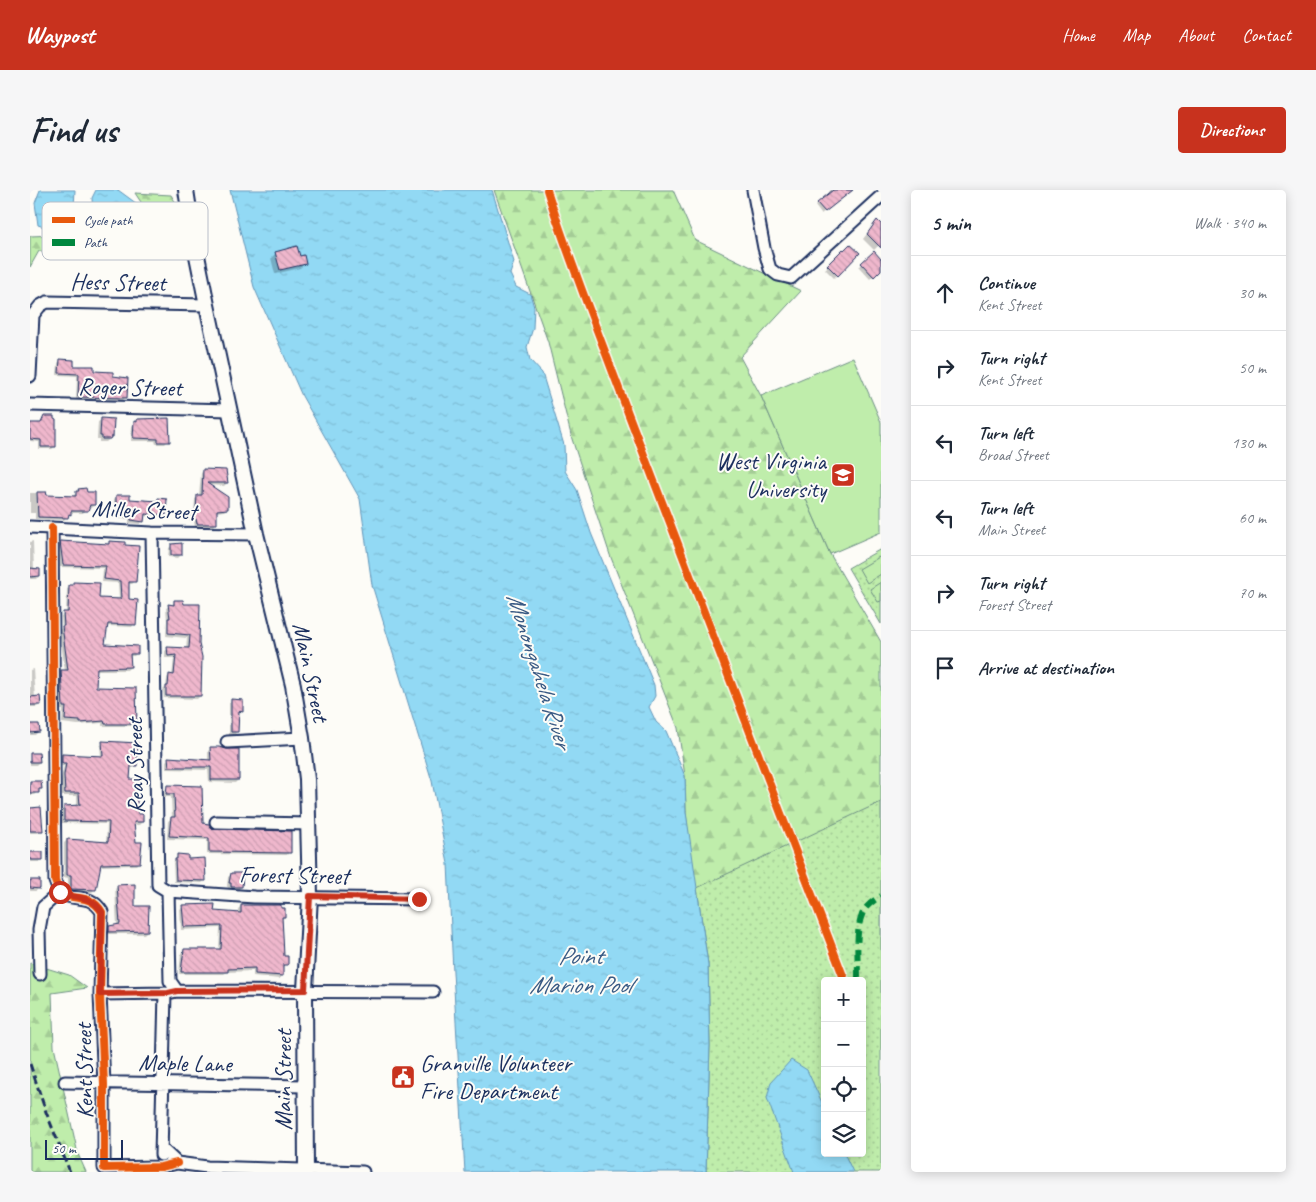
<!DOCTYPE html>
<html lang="en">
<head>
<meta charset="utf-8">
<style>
	:root { --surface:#fff; --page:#f6f6f7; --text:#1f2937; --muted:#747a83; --line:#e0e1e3; --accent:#c8321e }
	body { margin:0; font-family:Caveat,sans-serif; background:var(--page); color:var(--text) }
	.controls { position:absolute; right:15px; bottom:15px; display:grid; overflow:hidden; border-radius:5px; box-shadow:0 2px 12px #0003 }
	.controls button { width:45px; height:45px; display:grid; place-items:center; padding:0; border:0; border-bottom:1px solid var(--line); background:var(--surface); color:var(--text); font:25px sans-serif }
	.scale { position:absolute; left:15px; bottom:12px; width:78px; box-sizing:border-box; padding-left:5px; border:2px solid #1b2f5e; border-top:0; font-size:14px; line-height:18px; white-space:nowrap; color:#1b2f5e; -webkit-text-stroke:4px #fdfcf7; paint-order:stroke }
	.stop { position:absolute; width:15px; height:15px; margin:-11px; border:4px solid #c8321e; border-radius:50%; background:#fff }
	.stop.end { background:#c8321e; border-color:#fff; box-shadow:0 1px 5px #0008 }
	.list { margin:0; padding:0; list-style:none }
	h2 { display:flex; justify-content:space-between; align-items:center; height:65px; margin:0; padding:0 20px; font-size:21px }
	h2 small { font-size:16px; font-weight:400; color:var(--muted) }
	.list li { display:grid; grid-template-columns:32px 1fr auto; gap:15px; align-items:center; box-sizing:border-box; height:75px; padding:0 20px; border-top:1px solid var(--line) }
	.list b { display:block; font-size:19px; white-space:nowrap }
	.list p { margin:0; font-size:16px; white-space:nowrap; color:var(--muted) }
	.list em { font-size:16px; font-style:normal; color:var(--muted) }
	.icon { flex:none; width:28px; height:28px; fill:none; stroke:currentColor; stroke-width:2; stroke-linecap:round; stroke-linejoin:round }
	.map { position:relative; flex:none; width:851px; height:982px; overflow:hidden; border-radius:5px }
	header { display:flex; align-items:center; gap:30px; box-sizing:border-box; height:70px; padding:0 25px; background:var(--accent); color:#fff }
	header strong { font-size:24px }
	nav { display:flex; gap:28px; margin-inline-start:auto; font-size:18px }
	.intro { display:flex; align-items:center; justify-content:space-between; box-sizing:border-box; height:120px; padding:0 30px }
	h1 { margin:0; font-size:35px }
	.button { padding:12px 22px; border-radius:5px; background:var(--accent); color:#fff; font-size:18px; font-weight:700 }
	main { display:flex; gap:30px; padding:0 30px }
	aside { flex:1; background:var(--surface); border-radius:5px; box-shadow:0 2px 12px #0003 }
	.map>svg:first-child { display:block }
	.forest { fill:url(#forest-firs); stroke:#6d8e84 }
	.park { fill:url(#park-dots); stroke:#6d8e84; fill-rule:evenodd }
	.pitch { fill:#bfedab; stroke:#6d8e84 }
	.water { fill:url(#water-ripples); stroke:#6295b8 }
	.shadow { fill:#0003 }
	.building { fill:url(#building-back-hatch); stroke:#1b2f5e }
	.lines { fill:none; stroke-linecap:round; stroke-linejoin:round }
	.minor-casing { stroke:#1b2f5e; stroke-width:15 }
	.major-casing { stroke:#1b2f5e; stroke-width:18 }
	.minor { stroke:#fdfcf7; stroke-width:11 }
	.major { stroke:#fdfcf7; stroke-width:14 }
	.rail { stroke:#1b2f5e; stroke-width:3; stroke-dasharray:8 4; stroke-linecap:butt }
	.quiet { stroke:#00873e; stroke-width:6; stroke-dasharray:12 6; stroke-linecap:butt }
	.cycleway-casing { stroke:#fdfcf7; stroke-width:11 }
	.cycleway { stroke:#e8590c; stroke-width:8 }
	.route { stroke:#c8321e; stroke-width:6 }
	.labels { text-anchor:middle; stroke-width:4; stroke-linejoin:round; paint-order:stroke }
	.street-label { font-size:24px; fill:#1b2f5e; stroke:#fdfcf7 }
	.poi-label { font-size:24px; fill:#1b2f5e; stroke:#fdfcf7; text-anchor:end }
	.water-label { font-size:25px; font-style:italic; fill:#395a84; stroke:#fdfcf7 }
	.key { fill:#fdfcf7; stroke:#b9bec9; stroke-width:1 }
	.key-label { font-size:14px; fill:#1b2f5e }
</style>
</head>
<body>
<header>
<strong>Waypost</strong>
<nav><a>Home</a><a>Map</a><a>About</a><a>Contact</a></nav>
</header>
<div class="intro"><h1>Find us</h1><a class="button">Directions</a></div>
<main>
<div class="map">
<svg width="851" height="982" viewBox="0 0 851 982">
	<defs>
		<pattern id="forest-firs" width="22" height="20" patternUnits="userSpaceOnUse" patternTransform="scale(1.25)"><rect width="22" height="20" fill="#bfedab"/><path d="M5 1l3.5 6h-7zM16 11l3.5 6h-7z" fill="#a4cc96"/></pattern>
		<pattern id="park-dots" width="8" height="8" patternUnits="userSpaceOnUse" patternTransform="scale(1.25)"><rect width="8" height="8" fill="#bfedab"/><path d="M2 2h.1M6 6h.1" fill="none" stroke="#a4cc96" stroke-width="1.8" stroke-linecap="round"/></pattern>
		<pattern id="water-ripples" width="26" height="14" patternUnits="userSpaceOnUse" patternTransform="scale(1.25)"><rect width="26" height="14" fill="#92d9f4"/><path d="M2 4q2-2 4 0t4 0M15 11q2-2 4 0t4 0" fill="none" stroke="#7dbbd4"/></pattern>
		<pattern id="building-back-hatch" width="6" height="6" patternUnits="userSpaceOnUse" patternTransform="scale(1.25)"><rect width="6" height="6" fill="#efb7cc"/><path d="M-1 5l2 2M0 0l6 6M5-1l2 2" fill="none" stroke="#cc9eb2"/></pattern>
	</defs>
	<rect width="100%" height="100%" fill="#fdfcf7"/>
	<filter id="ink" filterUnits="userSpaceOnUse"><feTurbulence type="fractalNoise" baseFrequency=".02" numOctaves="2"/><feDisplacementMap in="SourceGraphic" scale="10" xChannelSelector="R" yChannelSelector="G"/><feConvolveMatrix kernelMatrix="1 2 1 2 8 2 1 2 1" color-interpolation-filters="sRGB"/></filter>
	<g filter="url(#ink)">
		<path class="forest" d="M464,0H643L665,50L771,101L710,167L731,206L800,364L851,452V861L832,791H795L676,982L680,855L656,622L655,586L648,538L580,365L542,249L518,152Z
			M105,3L141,5L149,18L153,50L143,60L9,61L0,77V46L130,41Z
			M0,773L39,785L57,798L22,803L24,857L48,964L56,982H0Z"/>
		<path class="park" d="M851,359V434L818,378Z
			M851,612V982H676L680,855L678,774L667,698ZM795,791H832V963H795Z"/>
		<path class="pitch" d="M823,167L851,232V342L800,364L731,206Z
			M851,366V384L837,393L829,379Z
			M851,392V411L848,412L840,399Z"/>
		<path class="water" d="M10,0H45L43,35L26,41L8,35L5,13Z
			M66,0H88L118,22L131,41L64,44L62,8Z
			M200,0H462L484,72L480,84L486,97L500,104L504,117L503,138L497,157L500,170L512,183L534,255L535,281L547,300L561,343L624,495L625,506L619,517L626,532L636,541L655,586L656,622L678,774L680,855L676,982H435L423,782L418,674L402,591L342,395L330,309L272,206L224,97Z
			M761,870L777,880L795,919V963H814L823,982H764L737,908L741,892Z"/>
		<path class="shadow" d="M801,0H822L791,24L785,16L800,4L799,2Z
			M851,33V53L844,60L833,49L843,36Z
			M820,56L828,63L804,88L795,79Z
			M246,63L269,68L275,73L270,78L245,84L241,68Z
			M844,63L851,71V78L840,89L829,77Z
			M30,171L42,178L82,187L96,207L93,210L46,209L47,186L27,185L28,173Z
			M14,227L25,256L22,259H9V252L0,251V234H10Z
			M71,230L82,247L76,252H69V249H67L68,232Z
			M107,231L138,251L135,254H126L125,251H101L102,236Z
			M174,280L197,293L194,296L179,295L197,318L194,321L186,322V333L183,336L165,337L164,331H159L160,325L164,322L165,309L169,306L171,283Z
			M49,300L64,315L61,318L57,317L53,323H40L34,330L5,329V323H0V303H15V306L44,307V305Z
			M87,306L99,310L125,312L128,309L135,324L132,327L113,326V331L110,334L99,333V329H86V326H84V309Z
			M3,351L4,380L9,386L6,389H0V352Z
			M31,352L77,355L80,352L105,391L102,394H98L97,411L104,434L102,437L76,436L73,455L107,463L104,466H99L100,477L97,480H66L65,498L106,533L103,536H72V533L48,535L32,533L33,520H30L28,484L31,481H35L29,440L32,438L31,426L36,423L37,399L44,393L68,409L89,410L88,393L72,392L73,378L30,377L28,355Z
			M142,355L151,365L148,368L138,367L139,358Z
			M144,411L168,454L170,506L167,509L134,508L133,500L136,497L137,488L139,485L142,486L144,468H135V461L138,459L156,460L157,448L136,446L137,431L136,418L139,416H142Z
			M3,479L5,508L10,514L7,517H0V480Z
			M202,510L211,521L209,524L207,542L204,545H199V513Z
			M0,535L8,542L5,545H0Z
			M73,553L106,576L103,578H100L99,590L107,625L112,632L109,635H103L109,672L106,675L70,676L65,699L62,702L38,701V688L34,687V653L37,650L76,653L77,634L32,633V620L35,617L47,616V606H32L31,589L34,576H29V568L32,565L71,567L70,556Z
			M181,558L208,590L205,593L179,592L178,580L136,579V571L139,568L178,571V561Z
			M0,565L9,572L6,575H0Z
			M0,593L11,598L4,605H0Z
			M138,597L172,635L181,639L259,662L257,665L177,664V650L137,649L138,631L142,628L141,607H134L135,600Z
			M0,619L11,640L8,643H0Z
			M0,663L12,670L9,672H0Z
			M147,666L157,670L175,690L172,693L144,692L143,673Z
			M201,684L211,697L208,700H199L197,696L198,687Z
			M0,691L9,698L6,701H0Z
			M88,696L104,718L117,741L114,744H77V740L80,737L87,736L85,699Z
			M211,716L254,727L251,730L253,767L256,774L252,777V786L249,789L223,786V781L197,782L194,784H149L151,763L154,760H189L190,738L151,740L150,719L153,717L183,722L208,724V719Z"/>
		<path class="building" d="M803,0H823L795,22L787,13Z
			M847,30L851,34V58L837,44Z
			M820,54L830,63L808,86L797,75L813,59L814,60Z
			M267,56L270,66L274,65L276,74L250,80L245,62Z
			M844,61L851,69V80L844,87L831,73Z
			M30,169L44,170V176H64V181L83,182V186L98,188L97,208L48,207L49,184L29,183Z
			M14,226H24V229L26,230V257H11V250L0,249V233H11Z
			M71,228L84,229L83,247H81L80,249H72V246H70Z
			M139,228L140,252H128V249L103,248L104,231L107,232V229Z
			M173,279L196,280L198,293H177L198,307V319L187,320V334H167L166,329H162V321H166L167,305H172Z
			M56,298L57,302H65V315H60L58,321H41V325L39,324L38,328L8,327L7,302H17L16,305L46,306V301H49L48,299Z
			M86,305H100V309L128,311V308L137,309L136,325L115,324L114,332L101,330V326H88V323H86Z
			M30,351L79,354V351L95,352V355L109,356L106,392H99V409L108,410L106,435L78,434L75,454L108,456V464H100L101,477L67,478L66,497L106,498L107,534H75L74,531L50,533V531L35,530L36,517H33L31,480H38L32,436H34L33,422H38L39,395H43V392L70,393L69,408L91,409L90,391L74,389L76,376L33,375Z
			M152,353V365H141V354Z
			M0,378L10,379V386L0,387Z
			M144,410H153L154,414H170L169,454L172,467L171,506H136V496H138L139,484L144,485L146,465L138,466L137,457L159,458L160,445L138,443V428H140L138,414L144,415Z
			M10,506L11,515H0V507Z
			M201,509L213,510V522L209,521L208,542H201Z
			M0,534H9L10,542L0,543Z
			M72,551L108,553L107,576H101L100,589H106V599L108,624H113V632H104L106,652H112L110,673L71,674L66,700L41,699V685H37V649L78,652L79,632L34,631V616L50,615L49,603H35L34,585L36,573H32V564L73,566Z
			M180,557H189L197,559H209V590H181V577H139L138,567L181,570Z
			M0,563H9L10,572H0Z
			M0,591H11L12,599H9V603H0Z
			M137,595L172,596L173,633L179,634L183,639L261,641V663L179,662V648L139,646L141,627H145L144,604H136Z
			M11,617L13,641H0V618Z
			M0,662H13V670H0Z
			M147,664L158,665V669L175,668L176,691L146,690L145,669H147Z
			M201,683H213L212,697H201V693H199Z
			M0,690H10V699L0,698Z
			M105,694V716H119L118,741L79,742V736L90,734L87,695Z
			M185,714L184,721L211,723V715H251V718H255V727H252L253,745L254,766H258V775H253V786L225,784V778L198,779V782H151L154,759H191L192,736L154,737L152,715Z"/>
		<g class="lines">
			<defs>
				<path id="minor" d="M723,0L734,58L740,79L748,85L761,88L851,6
					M0,186L3,125L10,116L17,112L177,115
					M0,215L200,220
					M0,337L122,343L226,344
					M22,338L25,691C34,720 56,696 72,722L70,804L74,894V978L131,977L147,973
					M122,343L128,695L138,701L140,791L147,801
					M197,552L272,548
					M186,632L279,634
					M138,701L224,707L389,709
					M10,784L9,740L13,717L30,702
					M70,804L138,803L147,801L403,802
					M35,892L275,896
					M132,959L147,973L177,977L333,982
					M131,965L135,803"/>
				<path id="major" d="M156,0L163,46L177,115L226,344L263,495L272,548L277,589L280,706L275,800L276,982"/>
			</defs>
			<use href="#minor" class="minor-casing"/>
			<use href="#major" class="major-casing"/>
			<use href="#minor" class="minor"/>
			<use href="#major" class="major"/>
			<path class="rail" d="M0,874L16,922L40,982"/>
			<path class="quiet" d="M828,788C828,769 825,742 832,725C834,717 844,710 851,706"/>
			<defs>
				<path id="cycleway" d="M517,0C541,76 571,149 598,223C669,413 744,601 815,791
					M22,338L25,691C34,720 56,696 72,722L70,804L74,894V978L131,977L147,973"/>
			</defs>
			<use href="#cycleway" class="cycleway-casing"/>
			<use href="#cycleway" class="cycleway"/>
		</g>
	</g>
	<g class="lines" filter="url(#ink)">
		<path class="route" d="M30,702L34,705C50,708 63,707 72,722L70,804L138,803L147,801L275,800L280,706L389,709"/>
	</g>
	<defs>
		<symbol id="university-square" viewBox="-11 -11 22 22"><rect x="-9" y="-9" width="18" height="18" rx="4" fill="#c8321e" stroke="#fdfcf7"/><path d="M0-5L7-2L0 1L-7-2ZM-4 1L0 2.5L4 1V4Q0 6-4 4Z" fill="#fff"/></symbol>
		<symbol id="civic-square" viewBox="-11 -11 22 22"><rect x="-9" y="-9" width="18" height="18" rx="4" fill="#c8321e" stroke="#fdfcf7"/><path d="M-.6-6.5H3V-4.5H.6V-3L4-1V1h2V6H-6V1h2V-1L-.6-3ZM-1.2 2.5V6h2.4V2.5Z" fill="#fff"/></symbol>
	</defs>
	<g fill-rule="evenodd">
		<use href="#university-square" x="799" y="271" width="28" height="28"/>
		<use href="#civic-square" x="359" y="873" width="28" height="28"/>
	</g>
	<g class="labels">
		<g class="street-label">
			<text transform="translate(88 92) rotate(1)" y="8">Hess Street</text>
			<text transform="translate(100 197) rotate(1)" y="8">Roger Street</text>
			<text transform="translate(114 320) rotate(2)" y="8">Miller Street</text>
			<text transform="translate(281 482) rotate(78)" y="8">Main Street</text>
			<text transform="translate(105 576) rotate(-91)" y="8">Reay Street</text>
			<text transform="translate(264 685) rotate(1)" y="8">Forest Street</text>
			<text transform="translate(155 873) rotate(1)" y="8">Maple Lane</text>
			<text transform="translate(54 881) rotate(-91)" y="8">Kent Street</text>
			<text transform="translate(253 890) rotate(-90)" y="8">Main Street</text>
		</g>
		<g class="poi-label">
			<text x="796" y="279">West Virginia<tspan x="796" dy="28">University</tspan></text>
			<text x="390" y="881" text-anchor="start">Granville Volunteer<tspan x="390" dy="28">Fire Department</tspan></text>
		</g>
		<g class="water-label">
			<text transform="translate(510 480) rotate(72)" y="9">Monongahela River</text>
			<text x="550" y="774">Point<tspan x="550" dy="29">Marion Pool</tspan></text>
		</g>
	</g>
	<rect x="12" y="12" width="166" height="58" rx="8" class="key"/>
	<rect x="22" y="27" width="23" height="6" fill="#e8590c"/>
	<rect x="22" y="49" width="23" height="7" fill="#00873e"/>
	<g class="key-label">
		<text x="54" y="35">Cycle path</text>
		<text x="54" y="57">Path</text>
	</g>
</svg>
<div class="controls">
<button>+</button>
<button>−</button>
<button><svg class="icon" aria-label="locate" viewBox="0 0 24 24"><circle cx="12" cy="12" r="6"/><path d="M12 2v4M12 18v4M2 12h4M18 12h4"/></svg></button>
<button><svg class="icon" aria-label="layers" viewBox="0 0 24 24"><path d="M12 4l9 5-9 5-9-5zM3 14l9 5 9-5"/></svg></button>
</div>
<div class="scale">50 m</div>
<div class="stop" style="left:30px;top:702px"></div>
<div class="stop end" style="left:389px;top:709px"></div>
</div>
<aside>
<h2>5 min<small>Walk · 340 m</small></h2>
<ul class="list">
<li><svg class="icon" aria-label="ahead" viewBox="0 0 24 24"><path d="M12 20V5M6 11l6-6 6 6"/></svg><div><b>Continue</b><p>Kent Street</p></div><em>30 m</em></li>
<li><svg class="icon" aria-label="right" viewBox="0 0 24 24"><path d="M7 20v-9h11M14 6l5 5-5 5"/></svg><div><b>Turn right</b><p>Kent Street</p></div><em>50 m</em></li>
<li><svg class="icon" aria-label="left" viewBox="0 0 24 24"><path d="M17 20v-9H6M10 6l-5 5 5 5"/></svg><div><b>Turn left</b><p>Broad Street</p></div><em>130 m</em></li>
<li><svg class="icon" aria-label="left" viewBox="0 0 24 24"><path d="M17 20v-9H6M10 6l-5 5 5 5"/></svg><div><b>Turn left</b><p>Main Street</p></div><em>60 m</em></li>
<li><svg class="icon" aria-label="right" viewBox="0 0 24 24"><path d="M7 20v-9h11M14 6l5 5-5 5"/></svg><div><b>Turn right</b><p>Forest Street</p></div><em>70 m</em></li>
<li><svg class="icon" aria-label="arrive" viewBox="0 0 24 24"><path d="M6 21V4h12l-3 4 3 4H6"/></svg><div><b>Arrive at destination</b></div></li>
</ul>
</aside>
</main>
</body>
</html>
